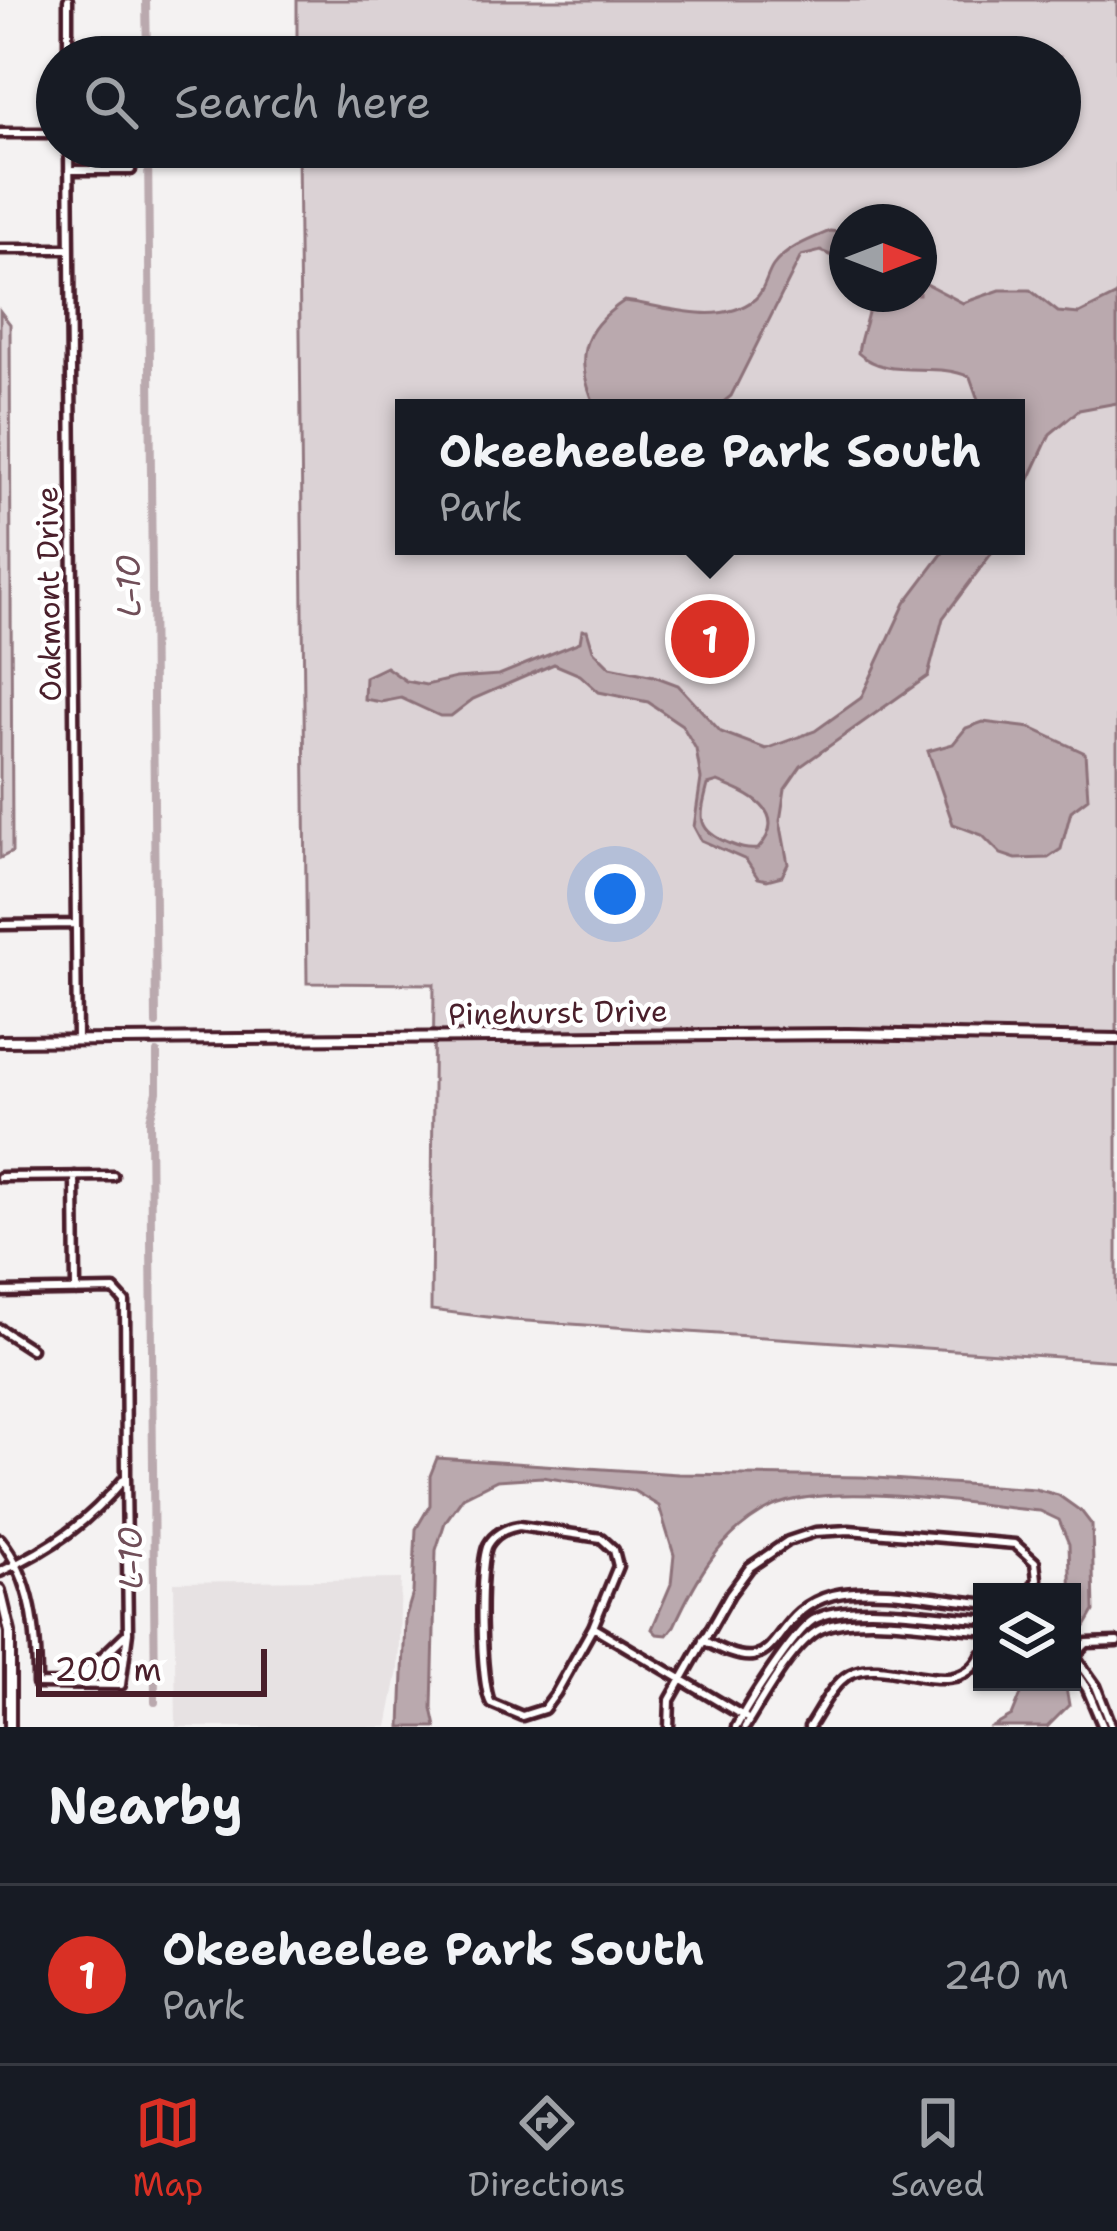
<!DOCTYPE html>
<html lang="en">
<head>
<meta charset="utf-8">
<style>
	:root { --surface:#171b24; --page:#242831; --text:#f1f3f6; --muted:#9ea1a6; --line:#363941; --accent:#d93025 }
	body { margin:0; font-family:"Shantell Sans",sans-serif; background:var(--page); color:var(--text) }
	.controls { position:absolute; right:36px; bottom:36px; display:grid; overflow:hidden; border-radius:0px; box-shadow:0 3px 9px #0004 }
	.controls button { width:108px; height:108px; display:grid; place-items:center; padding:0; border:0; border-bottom:3px solid var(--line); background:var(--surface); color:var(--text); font:60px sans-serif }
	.compass { position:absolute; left:829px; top:204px; width:108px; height:108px; border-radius:50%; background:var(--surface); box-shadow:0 3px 9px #0004; rotate:90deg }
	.scale { position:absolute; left:36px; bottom:30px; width:231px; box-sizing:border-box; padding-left:12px; border:6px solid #4a1f2b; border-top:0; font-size:33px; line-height:42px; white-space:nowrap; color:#4a1f2b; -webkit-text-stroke:9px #fff; paint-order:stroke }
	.you { position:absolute; left:615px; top:894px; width:42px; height:42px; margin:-30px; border:9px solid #fff; border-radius:50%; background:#1a73e8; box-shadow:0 0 0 18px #1a73e833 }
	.badge { display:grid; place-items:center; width:78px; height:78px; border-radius:50%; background:var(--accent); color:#fff; font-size:39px; font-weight:700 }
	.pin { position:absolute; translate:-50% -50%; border:6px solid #fff; box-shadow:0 3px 12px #0006 }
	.popup { position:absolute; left:395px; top:399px; width:630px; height:156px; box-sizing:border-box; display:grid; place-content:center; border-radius:0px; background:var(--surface); filter:drop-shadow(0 3px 9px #0005); font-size:39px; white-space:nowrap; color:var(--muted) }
	.popup b { font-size:45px; color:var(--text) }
	.popup::after { content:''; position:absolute; left:50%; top:100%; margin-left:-24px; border:24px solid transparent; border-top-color:var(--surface) }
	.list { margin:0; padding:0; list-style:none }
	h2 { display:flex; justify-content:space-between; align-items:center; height:156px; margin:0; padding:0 48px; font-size:51px }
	h2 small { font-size:39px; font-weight:400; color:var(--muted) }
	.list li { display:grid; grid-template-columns:78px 1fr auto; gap:36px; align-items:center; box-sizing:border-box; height:180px; padding:0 48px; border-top:3px solid var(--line) }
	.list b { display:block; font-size:45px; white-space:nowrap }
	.list p { margin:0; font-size:39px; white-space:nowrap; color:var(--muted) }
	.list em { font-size:39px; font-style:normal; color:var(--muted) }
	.icon { flex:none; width:66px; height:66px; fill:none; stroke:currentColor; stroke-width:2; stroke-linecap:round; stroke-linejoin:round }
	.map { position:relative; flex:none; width:1117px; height:1727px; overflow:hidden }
	.search { position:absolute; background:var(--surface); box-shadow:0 3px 9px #0004; left:36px; right:36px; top:36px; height:132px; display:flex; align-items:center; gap:30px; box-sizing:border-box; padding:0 42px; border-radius:66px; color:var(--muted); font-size:45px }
	.sheet { height:336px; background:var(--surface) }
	nav { display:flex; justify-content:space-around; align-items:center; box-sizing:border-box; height:168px; border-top:3px solid var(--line); background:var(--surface); font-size:33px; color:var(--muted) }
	nav a { display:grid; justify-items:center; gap:6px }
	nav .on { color:var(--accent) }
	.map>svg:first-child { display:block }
	.built { fill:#e7e2e3 }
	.green { fill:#dbd2d5; stroke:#927880; stroke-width:3; fill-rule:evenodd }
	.water { fill:#baa9ae; stroke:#8d727a; stroke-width:3; fill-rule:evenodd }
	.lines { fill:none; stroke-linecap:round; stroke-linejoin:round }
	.canal { stroke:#baa9ae; stroke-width:8 }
	.minor-casing { stroke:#4a1f2b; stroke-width:15 }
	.tertiary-casing { stroke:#4a1f2b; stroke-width:16 }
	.minor { stroke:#fff; stroke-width:6 }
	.tertiary { stroke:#fff; stroke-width:8 }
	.labels { text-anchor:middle; stroke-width:9; stroke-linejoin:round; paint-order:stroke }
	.street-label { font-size:30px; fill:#4a1f2b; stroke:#fff }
	.water-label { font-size:33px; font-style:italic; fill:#714f59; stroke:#fff }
</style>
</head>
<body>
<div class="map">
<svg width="1117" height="1727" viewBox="0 0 1117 1727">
	<rect width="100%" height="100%" fill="#f4f2f2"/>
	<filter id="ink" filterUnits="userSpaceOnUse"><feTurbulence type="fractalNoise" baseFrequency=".00833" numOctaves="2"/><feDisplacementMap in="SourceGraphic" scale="24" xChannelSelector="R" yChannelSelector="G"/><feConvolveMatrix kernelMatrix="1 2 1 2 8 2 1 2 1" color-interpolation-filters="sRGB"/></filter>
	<g filter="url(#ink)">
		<path class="built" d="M401,1579L398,1670L387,1727H176L174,1582Z"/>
		<path class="green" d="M297,0H1117V1361L512,1320L431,1310L434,984L307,983L298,147H1060V57H297ZM847,222H919V294H847ZM404,408H1016V546H404Z
			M0,311L10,324L12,852L0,858Z"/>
		<path class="water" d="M830,231L847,233V262L821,251L801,256L731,396L716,408H596C574,359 580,331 624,301C664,305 719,328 755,299C765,291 766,276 773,266C786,248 811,239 830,231Z
			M919,280L963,303L1000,290H1030L1058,312L1079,314L1117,295V403L1079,410L1050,434L1016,507V408H981L970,377C933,360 889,381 858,353C860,334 872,311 869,294H919Z
			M948,546H997L943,618L928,676L801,766L785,789L780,821L788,864L782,876L767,880L758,878L746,860L701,840L694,827L701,779L696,749L682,725L648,702L599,692L580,675L554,664L473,699L451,716H440L401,698L381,702L364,699L365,677L386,667L406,681L426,685L456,678L499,675L580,642L582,630H587L593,650L610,667L654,676L678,685L721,732L766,749L815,731L861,698L905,603ZM718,782C746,793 792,811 758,849C746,850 740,848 728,843C695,829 700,817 708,785Z
			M983,722L1031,728L1085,753L1088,798L1071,811L1061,849L1048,858L1016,859L1001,854L982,835L953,824L928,751L953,744L966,728Z
			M437,1458L678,1474L862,1477L1035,1489L1058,1495L1082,1512L1092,1525L1094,1611L1079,1637L1072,1636L1069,1544L1059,1520L1040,1511C975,1505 829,1480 772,1507C722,1531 696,1578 674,1626L667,1635L657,1634L652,1629L671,1584L674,1555L659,1506L634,1491L542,1477L497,1480L463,1497L445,1522L436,1550L432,1708L436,1727H401L405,1619L413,1593L416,1529L430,1505V1476Z
			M1026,1682H1065L1069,1705L1047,1727H993L1012,1716Z"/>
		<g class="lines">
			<path class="canal" d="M146,0L147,57
				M148,147L156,1024
				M155,1702L150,1120L157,1092V1053"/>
			<defs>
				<path id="minor" d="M68,0V57
					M0,133H57
					M69,147L77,1040
					M69,170H131
					M0,249H68
					M0,925L76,924
					M75,1176L76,1291
					M0,1177L113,1176
					M0,1292L114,1290L125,1302L126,1477
					M0,1329L31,1349
					M519,1526L601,1538L614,1550L618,1566L593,1627L556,1693L544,1709L522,1716L491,1703C480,1686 478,1564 488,1545C495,1533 506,1528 519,1526Z
					M0,1539C33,1580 37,1633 37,1684L121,1685L128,1632L126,1477C87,1523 54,1547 0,1572
					M593,1627L745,1717
					M703,1640C789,1689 761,1614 833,1595C874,1585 939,1599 982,1603
					M1072,1652L1096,1686L1112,1727
					M1072,1658L1087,1643L1117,1642
					M1072,1667L1087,1689L1103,1727
					M74,1684L125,1635
					M669,1727L670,1700L730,1594L750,1567L788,1541L815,1532L849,1530L1015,1544L1035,1562L1037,1579L1031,1592
					M736,1727C748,1704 793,1633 813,1620C849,1599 939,1617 982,1619
					M745,1727C762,1700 790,1648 817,1631C851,1610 940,1628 982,1630
					M809,1727C820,1711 832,1684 850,1674C889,1653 957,1707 982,1654"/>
				<path id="tertiary" d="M0,1041L848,1034L1117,1039
					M0,1590L10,1632V1727"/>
			</defs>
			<use href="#minor" class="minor-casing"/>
			<use href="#tertiary" class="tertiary-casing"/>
			<use href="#minor" class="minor"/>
			<use href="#tertiary" class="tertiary"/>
		</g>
	</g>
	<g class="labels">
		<g class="street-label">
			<text transform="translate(49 594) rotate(-91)" y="10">Oakmont Drive</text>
			<text transform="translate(558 1013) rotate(-1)" y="10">Pinehurst Drive</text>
		</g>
		<g class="water-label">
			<text transform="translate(128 586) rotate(-91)" y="12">L-10</text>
			<text transform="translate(130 1558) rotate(-91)" y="12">L-10</text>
		</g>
	</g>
</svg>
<div class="controls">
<button><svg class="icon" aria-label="layers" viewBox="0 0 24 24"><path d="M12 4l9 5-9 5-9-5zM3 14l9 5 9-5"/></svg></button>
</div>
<svg class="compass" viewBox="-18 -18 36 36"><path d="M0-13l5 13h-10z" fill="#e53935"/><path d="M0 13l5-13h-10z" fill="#9ea1a6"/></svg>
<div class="scale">200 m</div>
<div class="you"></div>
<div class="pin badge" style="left:710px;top:639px">1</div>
<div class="popup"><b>Okeeheelee Park South</b>Park</div>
<div class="search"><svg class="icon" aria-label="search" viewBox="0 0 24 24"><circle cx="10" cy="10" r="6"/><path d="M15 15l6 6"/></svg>Search here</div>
</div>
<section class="sheet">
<h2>Nearby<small></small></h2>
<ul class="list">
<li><span class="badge">1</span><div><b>Okeeheelee Park South</b><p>Park</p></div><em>240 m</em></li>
</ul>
</section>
<nav>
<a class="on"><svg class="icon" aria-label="map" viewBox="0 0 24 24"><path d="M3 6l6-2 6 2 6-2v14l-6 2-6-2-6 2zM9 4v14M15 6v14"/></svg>Map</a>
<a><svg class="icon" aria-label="directions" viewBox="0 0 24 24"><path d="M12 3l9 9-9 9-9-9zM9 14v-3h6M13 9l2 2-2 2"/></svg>Directions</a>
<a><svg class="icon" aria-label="saved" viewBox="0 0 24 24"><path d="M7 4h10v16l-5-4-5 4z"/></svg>Saved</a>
</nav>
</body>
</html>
